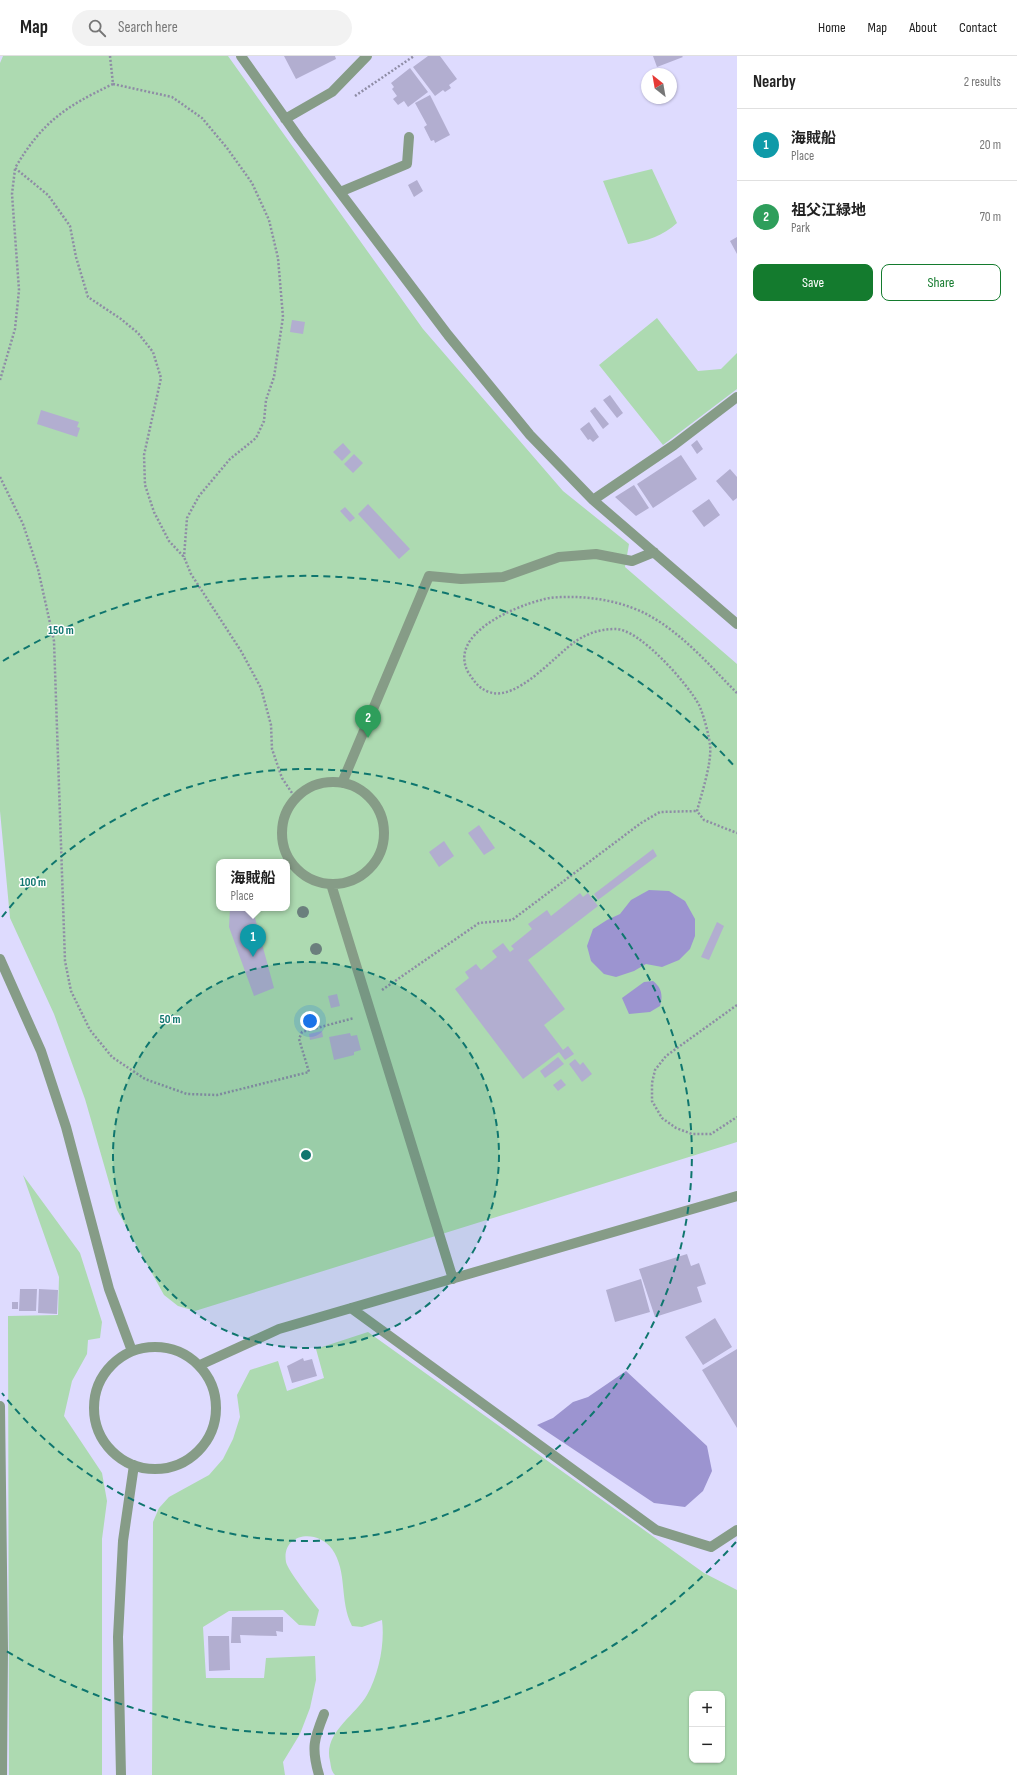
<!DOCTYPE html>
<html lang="en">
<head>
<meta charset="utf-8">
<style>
	:root { --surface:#fff; --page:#f2f2f2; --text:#222; --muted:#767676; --line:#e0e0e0; --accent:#147b2e }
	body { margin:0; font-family:"Sofia Sans Condensed","Noto Sans JP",sans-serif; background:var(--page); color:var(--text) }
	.controls { position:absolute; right:12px; bottom:12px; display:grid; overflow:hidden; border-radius:8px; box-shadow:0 1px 3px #0004 }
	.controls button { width:36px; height:36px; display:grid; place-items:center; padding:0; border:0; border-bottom:1px solid var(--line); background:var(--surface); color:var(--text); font:20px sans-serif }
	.compass { position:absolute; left:641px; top:12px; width:36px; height:36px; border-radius:50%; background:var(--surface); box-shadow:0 1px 3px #0004; rotate:329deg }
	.you { position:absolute; left:310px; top:965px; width:14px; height:14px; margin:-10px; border:3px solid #fff; border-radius:50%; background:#1a73e8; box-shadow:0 0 0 6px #1a73e833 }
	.badge { display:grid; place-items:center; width:26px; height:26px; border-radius:50%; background:var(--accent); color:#fff; font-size:13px; font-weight:700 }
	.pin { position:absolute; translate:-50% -33px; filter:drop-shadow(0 1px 2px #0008) }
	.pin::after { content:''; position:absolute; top:21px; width:14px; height:12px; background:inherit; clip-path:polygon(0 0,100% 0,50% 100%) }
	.popup { position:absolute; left:216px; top:803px; width:74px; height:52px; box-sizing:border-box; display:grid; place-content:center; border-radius:8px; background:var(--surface); filter:drop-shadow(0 1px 3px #0005); font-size:13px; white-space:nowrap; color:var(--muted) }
	.popup b { font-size:15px; color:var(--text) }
	.popup::after { content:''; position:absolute; left:50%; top:100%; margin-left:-8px; border:8px solid transparent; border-top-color:var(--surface) }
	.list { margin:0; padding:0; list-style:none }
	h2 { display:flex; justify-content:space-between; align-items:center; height:52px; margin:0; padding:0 16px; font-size:17px }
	h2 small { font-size:13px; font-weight:400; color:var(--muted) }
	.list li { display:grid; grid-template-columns:26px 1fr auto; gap:12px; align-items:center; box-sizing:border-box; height:72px; padding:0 16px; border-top:1px solid var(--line) }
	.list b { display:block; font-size:15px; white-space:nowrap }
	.list p { margin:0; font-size:13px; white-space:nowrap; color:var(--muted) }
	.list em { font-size:13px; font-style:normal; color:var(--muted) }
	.actions { display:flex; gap:8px; padding:12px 16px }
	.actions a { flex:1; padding:9px 0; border:1px solid var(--accent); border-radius:8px; text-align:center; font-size:14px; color:var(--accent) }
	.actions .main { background:var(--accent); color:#fff }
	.icon { flex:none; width:22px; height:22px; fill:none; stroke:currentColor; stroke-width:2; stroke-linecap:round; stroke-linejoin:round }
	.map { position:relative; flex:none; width:737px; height:1719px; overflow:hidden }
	header { display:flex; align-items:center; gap:24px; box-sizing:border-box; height:56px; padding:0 20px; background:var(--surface); border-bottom:1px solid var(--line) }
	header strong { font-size:19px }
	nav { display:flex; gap:22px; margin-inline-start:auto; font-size:14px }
	.search { width:280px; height:36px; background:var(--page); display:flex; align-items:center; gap:10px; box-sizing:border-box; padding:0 14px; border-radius:22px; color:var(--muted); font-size:15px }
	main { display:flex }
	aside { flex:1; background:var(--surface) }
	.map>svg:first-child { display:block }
	.green { fill:#addab1; fill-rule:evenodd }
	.water { fill:#9c94d0 }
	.building { fill:#b2aed0 }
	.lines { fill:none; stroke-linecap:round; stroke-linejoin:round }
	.path { stroke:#8e8ca5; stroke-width:2.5; stroke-dasharray:2 2; stroke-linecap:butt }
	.minor { stroke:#869c87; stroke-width:10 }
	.tree { fill:#6b7f7d }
	.ring { fill:none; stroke:#0f766e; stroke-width:2; stroke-dasharray:7 5 }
	.centre { fill:#0f766e; stroke:#fff; stroke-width:2 }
	.ring-label { font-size:12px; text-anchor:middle; font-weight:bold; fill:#0f766e; stroke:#fff; stroke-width:3; stroke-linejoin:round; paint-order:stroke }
</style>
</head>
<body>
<header>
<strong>Map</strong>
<div class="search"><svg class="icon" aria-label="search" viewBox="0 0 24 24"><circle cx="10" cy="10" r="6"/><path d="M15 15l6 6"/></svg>Search here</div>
<nav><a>Home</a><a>Map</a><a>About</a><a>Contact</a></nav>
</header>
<main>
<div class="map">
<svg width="737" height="1719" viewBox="0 0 737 1719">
	<rect width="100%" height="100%" fill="#dedbfe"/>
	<path class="green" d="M3,0H228L423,273L563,435L629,488L625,511L737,608V1086L195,1255L178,1250L164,1239L117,1154L85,1043L54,958L10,862L0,755V7ZM219,806H287V852H219Z
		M652,113L677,167C663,180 647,185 628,188L603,125Z
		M657,262L698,315L721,313L737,297V333L663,389L599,309Z
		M23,1119L80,1197L102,1266L100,1282L88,1284L87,1298L72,1325L64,1360L102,1417L107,1445L102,1483V1719H9L8,1260L58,1259L59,1221Z
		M368,1276L704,1517L737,1534V1719H335C331,1715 331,1710 330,1705C323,1677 354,1661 367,1639C379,1618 385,1587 382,1564L362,1571L352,1570C339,1544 348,1516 332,1493C317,1472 281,1477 286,1506C288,1515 312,1545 319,1554L315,1570L299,1569L283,1554L229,1555L203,1571L206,1622H264L266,1602L315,1600L316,1624L310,1652L300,1678L283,1706L285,1719H152L153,1466L159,1452L169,1441L209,1419L223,1403L233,1383L240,1361L237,1339L250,1314L278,1305L287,1335L324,1322L316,1293ZM692,1638H722V1704H692Z"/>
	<path class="water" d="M649,834L669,835L685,845L695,863V880L690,893L679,904L662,911L646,908L634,915L616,921L604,918L591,905L587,890L593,873L607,864L620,858L631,844Z
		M653,925C662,932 663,940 660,950L650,956L629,958L622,942L644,926Z
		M626,1315L707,1390L712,1415L703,1435L685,1451L654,1447L537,1369L553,1362L573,1346L588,1341Z"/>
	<path class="building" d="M284,0H335L336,3L296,23Z
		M428,0H440L457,23L449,29L451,32L445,36L443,34L435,40L413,11Z
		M653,0H682L683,1L657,11Z
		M410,12L428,36L408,51L404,45L398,49L393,43L397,40L392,33L394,31L391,27Z
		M430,39L450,79L435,87L434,84L431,85L424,71L427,69L415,47Z
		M417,124L423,135L414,141L408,129Z
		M737,181V198L730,185Z
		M292,264L305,266L303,278L290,276Z
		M610,339L623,357L617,362L603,344Z
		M595,351L609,368L603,373L590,355Z
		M41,354L79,366L77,371L80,372L77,381L37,368Z
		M589,366L599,381L593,386L590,383L588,384L580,373Z
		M697,384L703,393L697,398L691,389Z
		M343,387L351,396L342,405L333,396Z
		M354,398L363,407L353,417L344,408Z
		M681,399L697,423L653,452L637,428Z
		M730,413L737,421V442L733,445L716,425Z
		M634,429L649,452L636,460L615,441Z
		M709,443L720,459L704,471L692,455Z
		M368,448L410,493L399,503L358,458Z
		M345,451L355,462L350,466L340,455Z
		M479,769L495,792L484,799L468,777Z
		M444,785L454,800L439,811L429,796Z
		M653,793L657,800L598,844L594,838Z
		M580,837L583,841L588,837L598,850L528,904L565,953L544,969L563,994L568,990L574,998L565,1004L559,996L523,1023L455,933L469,922L465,916L476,908L481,914L497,901L492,895L503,887L510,896L514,893L511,890L532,873L528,868L547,854L551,860Z
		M230,852H247L255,862L274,932L254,940L229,871Z
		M717,866L724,870L709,904L701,901Z
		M337,938L340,950L331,952L328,940Z
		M322,975L323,981L310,984L309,978Z
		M350,977L351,980L357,979L361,994L354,996V999L334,1004L329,981Z
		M558,1001L564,1008L545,1022L540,1015Z
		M575,1003L580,1009L583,1006L592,1018L582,1026L569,1008Z
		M561,1023L566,1029L558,1035L553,1029Z
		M687,1198L691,1210L699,1207L706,1228L697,1231L702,1246L655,1261L639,1213Z
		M641,1223L650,1256L615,1266L606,1234Z
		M20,1233H37L36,1255H19Z
		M39,1233L58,1234L57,1258L38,1257Z
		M12,1246H18V1253H12Z
		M715,1262L732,1291L703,1309L685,1281Z
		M737,1293V1372L702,1314Z
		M303,1302L304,1305L312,1303L317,1320L292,1327L287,1310Z
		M232,1561H283V1576L276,1575L277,1580L240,1579L241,1587H231Z
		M208,1580H229L230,1614L209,1615Z"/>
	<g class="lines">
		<path class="path" d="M110,0L113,28C65,51 43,65 15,112L48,139L70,170L76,201L88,241L121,263L138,277L153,296L161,322L144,399L145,429L154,456L169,485L184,501L191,518L241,595L261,632L271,669L272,693L282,722L296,743
			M113,28L172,41L202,62L227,92L252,127L269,164L278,202L283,261L274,321L266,344L264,365L256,382L230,403L199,440L187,462L184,501
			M355,40L414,0
			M0,324L15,273L19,234L12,138L15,113
			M0,421L23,468L38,513L54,585L65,905L71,935L90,974L112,1001L145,1023L187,1038L217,1039L309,1016L299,983L302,976L354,962
			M737,637C710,610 684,579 650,560C627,547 597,541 571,541C561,541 550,541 541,544C514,551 448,578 468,616C474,625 478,632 489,636C517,646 554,600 576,585C588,577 601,573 615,573C639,572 688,628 699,649C703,657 709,679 710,689C712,707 702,736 697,755L704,764L737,777
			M382,934L479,867L512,864L641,767L660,756L697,755
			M737,949L666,1000L655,1014L652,1027V1045L662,1062L676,1072L692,1078H711L737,1061"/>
		<path class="minor" d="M241,0L299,82L448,279L530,379L593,444L737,568
			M285,63L332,36L367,0
			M340,136L407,108L409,81
			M593,444L674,389L737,341
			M282 777a51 51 0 1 1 102 0a51 51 0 1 1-102 0Z
			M342,727L429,520L461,523L503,521L559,501L596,498L632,505L654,496
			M331,828L453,1223
			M0,903L41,995L66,1071L109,1233L132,1295
			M351,1252L656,1474L711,1491L737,1474
			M94 1352a61 61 0 1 1 122 0a61 61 0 1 1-122 0Z
			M200,1309L279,1273L737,1140
			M0,1350L3,1593L2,1719
			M121,1719L118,1581L123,1485L134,1409
			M319,1719C311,1692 314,1683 324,1658"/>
	</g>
	<g class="tree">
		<circle cx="303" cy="856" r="6"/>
		<circle cx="316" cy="893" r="6"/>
	</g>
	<circle cx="306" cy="1099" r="193" fill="#0f766e" fill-opacity=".12"/>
	<g class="ring">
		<circle cx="306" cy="1099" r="193"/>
		<path d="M2 861A386 386 0 1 1 2 1337"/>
		<path d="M736 1486A579 579 0 0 1 3 1593M3 605A579 579 0 0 1 736 712"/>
	</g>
	<circle cx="306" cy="1099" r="6" class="centre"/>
	<g class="ring-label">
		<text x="61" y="578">150 m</text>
		<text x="33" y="830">100 m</text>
		<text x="170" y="967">50 m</text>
	</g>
</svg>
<div class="controls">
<button>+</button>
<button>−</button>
</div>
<svg class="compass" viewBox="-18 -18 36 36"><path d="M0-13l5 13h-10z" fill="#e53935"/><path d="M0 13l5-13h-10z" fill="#767676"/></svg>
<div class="you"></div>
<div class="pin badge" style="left:253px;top:901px;background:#0f9aa8">1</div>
<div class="popup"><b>海賊船</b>Place</div>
<div class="pin badge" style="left:368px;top:682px;background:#2e9e5b">2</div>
</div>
<aside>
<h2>Nearby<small>2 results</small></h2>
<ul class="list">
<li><span class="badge" style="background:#0f9aa8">1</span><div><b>海賊船</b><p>Place</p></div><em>20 m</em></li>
<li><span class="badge" style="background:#2e9e5b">2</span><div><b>祖父江緑地</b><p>Park</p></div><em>70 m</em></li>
</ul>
<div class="actions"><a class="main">Save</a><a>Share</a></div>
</aside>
</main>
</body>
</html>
